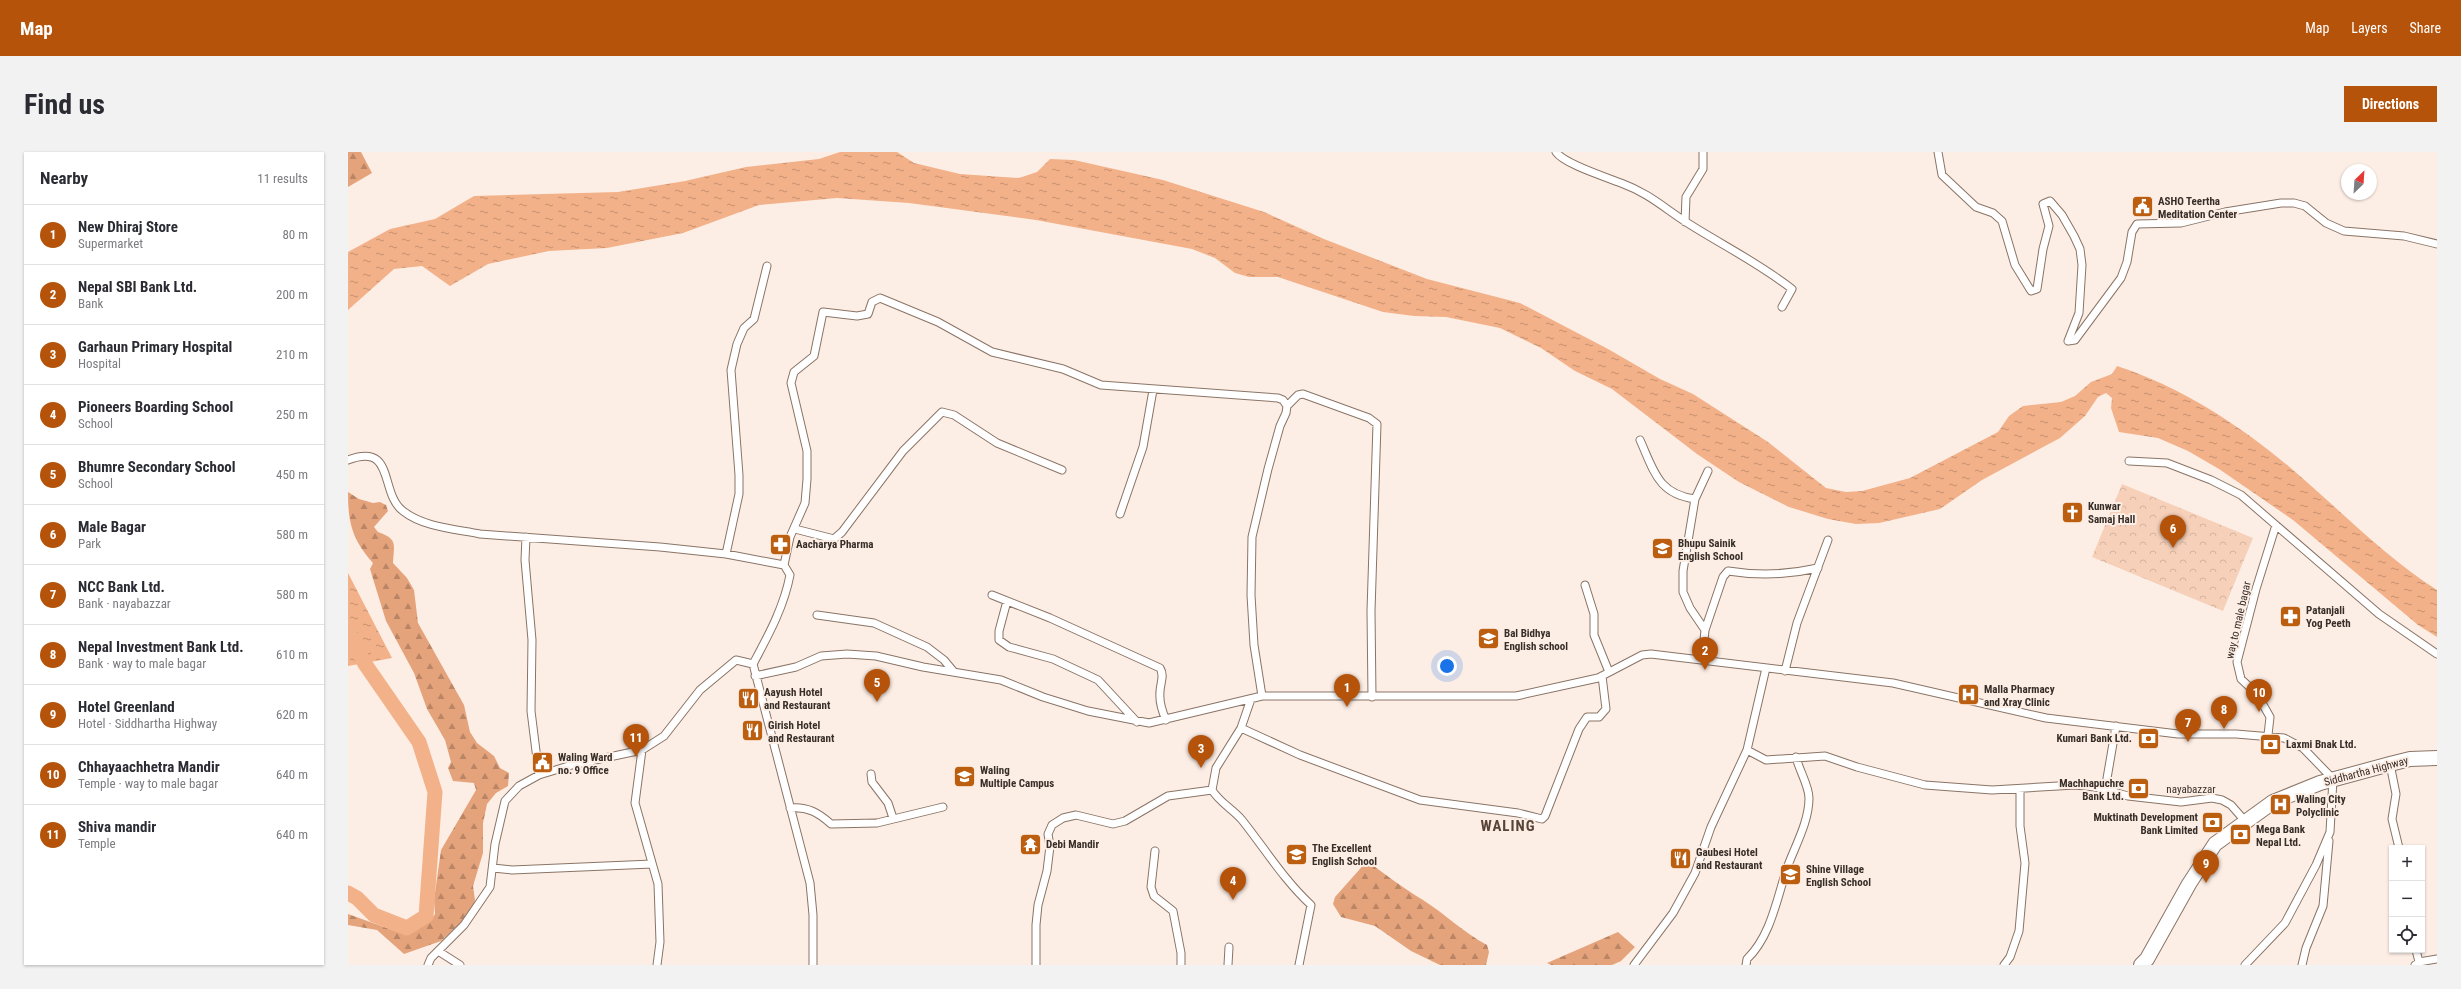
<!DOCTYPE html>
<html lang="en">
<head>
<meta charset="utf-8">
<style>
	:root { --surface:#fff; --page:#f2f2f3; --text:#2b2b33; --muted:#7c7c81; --line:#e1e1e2; --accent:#b45309 }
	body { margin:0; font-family:"Roboto Condensed",sans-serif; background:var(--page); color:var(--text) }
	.controls { position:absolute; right:12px; bottom:12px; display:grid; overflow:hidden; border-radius:0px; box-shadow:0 1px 3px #0004 }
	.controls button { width:36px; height:36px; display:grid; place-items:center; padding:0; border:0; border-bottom:1px solid var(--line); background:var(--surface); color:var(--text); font:20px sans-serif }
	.compass { position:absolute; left:1993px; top:12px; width:36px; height:36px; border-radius:50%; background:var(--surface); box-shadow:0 1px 3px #0004; rotate:25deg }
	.you { position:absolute; left:1099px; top:514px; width:14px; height:14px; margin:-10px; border:3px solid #fff; border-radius:50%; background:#1a73e8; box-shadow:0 0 0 6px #1a73e833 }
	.badge { display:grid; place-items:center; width:26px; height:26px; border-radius:50%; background:var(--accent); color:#fff; font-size:13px; font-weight:700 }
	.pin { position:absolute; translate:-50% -33px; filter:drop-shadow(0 1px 2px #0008) }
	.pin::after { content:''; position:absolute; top:21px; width:14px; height:12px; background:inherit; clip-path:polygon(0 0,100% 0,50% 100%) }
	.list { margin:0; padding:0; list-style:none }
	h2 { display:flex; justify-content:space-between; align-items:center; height:52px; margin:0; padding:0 16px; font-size:17px }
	h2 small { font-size:13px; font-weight:400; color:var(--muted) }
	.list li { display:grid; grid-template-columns:26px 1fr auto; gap:12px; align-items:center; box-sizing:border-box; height:60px; padding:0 16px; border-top:1px solid var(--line) }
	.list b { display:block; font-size:15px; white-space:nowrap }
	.list p { margin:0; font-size:13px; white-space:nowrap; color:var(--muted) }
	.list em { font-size:13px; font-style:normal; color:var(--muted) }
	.icon { flex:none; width:22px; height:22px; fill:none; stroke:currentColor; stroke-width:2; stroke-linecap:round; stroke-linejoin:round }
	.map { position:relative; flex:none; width:2089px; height:813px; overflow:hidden; border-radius:0px }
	header { display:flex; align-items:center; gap:24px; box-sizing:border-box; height:56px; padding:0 20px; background:var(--accent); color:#fff }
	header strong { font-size:19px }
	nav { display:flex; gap:22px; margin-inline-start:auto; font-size:14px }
	.intro { display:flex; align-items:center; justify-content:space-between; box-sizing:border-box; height:96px; padding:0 24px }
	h1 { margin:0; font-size:28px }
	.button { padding:10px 18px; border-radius:0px; background:var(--accent); color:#fff; font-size:14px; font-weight:700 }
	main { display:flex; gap:24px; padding:0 24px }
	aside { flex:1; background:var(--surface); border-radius:0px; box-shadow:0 1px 3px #0004 }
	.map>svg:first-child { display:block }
	.forest { fill:url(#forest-firs) }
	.park { fill:url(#park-crowns) }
	.water { fill:url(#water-ripples) }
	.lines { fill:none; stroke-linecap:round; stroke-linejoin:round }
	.river { stroke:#f3b189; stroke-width:15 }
	.street-casing { stroke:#8a7466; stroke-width:9 }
	.highway-casing { stroke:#8a7466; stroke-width:16 }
	.street { stroke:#fff; stroke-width:7 }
	.highway { stroke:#fff; stroke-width:14 }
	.labels { text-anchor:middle; stroke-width:4; stroke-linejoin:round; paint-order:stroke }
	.poi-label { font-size:11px; font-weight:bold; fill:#372e28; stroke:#fdeee5; text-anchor:start }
	.street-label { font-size:11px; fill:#372e28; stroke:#fdeee5 }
	.district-label { font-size:15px; font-weight:bold; letter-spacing:1px; fill:#584437; stroke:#fdeee5 }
</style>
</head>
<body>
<header>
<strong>Map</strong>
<nav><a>Map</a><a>Layers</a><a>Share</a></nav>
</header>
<div class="intro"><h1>Find us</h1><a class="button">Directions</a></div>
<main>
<aside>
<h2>Nearby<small>11 results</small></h2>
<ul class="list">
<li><span class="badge">1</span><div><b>New Dhiraj Store</b><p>Supermarket</p></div><em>80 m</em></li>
<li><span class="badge">2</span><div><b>Nepal SBI Bank Ltd.</b><p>Bank</p></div><em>200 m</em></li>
<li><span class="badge">3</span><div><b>Garhaun Primary Hospital</b><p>Hospital</p></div><em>210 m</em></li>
<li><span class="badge">4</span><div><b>Pioneers Boarding School</b><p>School</p></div><em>250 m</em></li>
<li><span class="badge">5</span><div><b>Bhumre Secondary School</b><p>School</p></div><em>450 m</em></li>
<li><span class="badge">6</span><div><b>Male Bagar</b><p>Park</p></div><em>580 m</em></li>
<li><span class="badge">7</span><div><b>NCC Bank Ltd.</b><p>Bank · nayabazzar</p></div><em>580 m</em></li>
<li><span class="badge">8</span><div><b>Nepal Investment Bank Ltd.</b><p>Bank · way to male bagar</p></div><em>610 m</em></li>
<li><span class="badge">9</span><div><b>Hotel Greenland</b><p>Hotel · Siddhartha Highway</p></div><em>620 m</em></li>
<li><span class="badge">10</span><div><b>Chhayaachhetra Mandir</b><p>Temple · way to male bagar</p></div><em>640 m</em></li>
<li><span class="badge">11</span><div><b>Shiva mandir</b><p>Temple</p></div><em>640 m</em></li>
</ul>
</aside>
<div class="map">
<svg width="2089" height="813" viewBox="0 0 2089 813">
	<defs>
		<pattern id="forest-firs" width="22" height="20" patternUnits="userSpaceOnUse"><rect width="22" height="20" fill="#e5a37b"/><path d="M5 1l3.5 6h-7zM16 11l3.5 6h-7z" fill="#ba8565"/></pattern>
		<pattern id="park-crowns" width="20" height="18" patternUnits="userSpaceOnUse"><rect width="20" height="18" fill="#f7d0b9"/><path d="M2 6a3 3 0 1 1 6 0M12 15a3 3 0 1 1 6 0" fill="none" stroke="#d4b39f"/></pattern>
		<pattern id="water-ripples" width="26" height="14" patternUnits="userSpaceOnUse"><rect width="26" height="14" fill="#f3b189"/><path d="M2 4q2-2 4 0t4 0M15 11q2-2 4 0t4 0" fill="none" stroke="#c69070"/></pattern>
	</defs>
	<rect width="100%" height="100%" fill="#fdeee5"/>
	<path class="forest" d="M0,0H13L24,21L0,35Z
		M0,340L11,347L25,351L32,350L38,353L40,359L26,375L30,380C50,387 46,392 45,411L59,426L66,438L70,471L116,553L122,580L129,591L146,604L152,616L161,621L160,634L148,641L139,652L135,671V701L125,734L127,748L123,761L93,789L56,802L29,778L0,773V762L50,780L65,778L83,768L87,762L86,748L93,698L128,638L126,631L105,629L100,616L103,610L97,588L79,557L66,521L38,469L22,417L25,411C4,387 0,371 0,340Z
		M1019,709C1038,723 1055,736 1075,748C1097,762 1115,780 1139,793L1141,800L1138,813H1092L1063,799L1027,774L993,765L985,752L987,745Z
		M1270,780L1287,795L1273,809L1264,813H1203L1199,811Z"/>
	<path class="park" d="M1774,332L1905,386L1875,459L1744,405Z"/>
	<path class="water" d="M492,0H549L566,11L612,22L671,26L689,20L702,7L726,8L815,28L916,60L976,87L1079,127L1172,151L1260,197L1312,227L1345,242L1420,290L1478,336L1498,340L1514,339L1562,326L1650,280L1661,264L1675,254L1713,250L1727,244L1743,230L1764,222L1769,214C1837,236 1899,278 1952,324C1997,363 2039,406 2089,438V485L2070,473L1945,368L1871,317L1840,299L1810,286L1771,280L1763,256L1764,246L1758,241L1750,245L1737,264L1712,286L1634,328L1592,357L1531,371L1508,372L1480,367L1441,355L1391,330L1349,302L1264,237L1227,219L1193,196L1152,176L1098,165L1066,164L1035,160L930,125H901L887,121L867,106L844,97L688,68L561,51L489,46L411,53L335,81L259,96L201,99L140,112L102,134L74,114L46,117L0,158V100L42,77L87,67L126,44L270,40L337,29L398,15L471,7Z
		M0,420V421L44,506L0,514Z"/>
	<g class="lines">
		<path class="river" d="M0,479L17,512L71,590L87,640L78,764L59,776L26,763L9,746L0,741"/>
		<defs>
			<path id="street" d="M1208,0C1216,12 1258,25 1273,31C1300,41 1315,55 1338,70C1374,93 1411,111 1444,137L1434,155
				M1590,0L1594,23L1628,55L1645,61L1654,69L1667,113L1683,139L1689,137L1695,97L1701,74L1695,52L1702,49L1714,63L1726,84L1732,97L1734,113L1731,161L1720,189L1727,188L1773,126L1779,110L1784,80L1789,72L1833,71L1877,60L1933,51H1946L1957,54L1978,71L1996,79L2056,84L2089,92
				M1337,70L1338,45L1355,17V0
				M939,254L950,243L955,242L1021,266L1029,272L1023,459L1024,545
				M1292,288C1306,319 1310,342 1347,347
				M0,308C48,290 31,341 55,359C75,375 107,377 132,382L312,395L378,402L436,413L442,423C436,455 420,484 405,512L462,731L465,763V813
				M1781,309L1819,311L1863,328L1893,343L2031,462L2089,502
				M772,362L795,295L805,238
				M447,377L486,387L494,380L555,299L594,260L606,263L649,291L714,318
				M178,385L177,408L184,488L183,559L191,623
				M378,402L391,342V323L383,218L389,192L396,176L406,167L419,114
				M436,413L442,385L457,351L459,327V299L443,231L446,220L466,204L475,160L509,164L520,162L524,150L532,146L590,170L644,200L715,217L753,233L930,246L935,248L939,254L938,261L932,274L920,317L904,385L903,443L906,493L914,544
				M1237,433L1246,462V483L1261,520
				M644,443L702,466L812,516C817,524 812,531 812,540C811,550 814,559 818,568
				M659,449L651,479V488L661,495L705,507L750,528L789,570
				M469,463L526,471L579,495L596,508L606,520
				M1357,478L1342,456L1335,440V419L1347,347L1360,319
				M1354,508L1357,478L1375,425L1380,419C1411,424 1439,423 1470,416
				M1437,519L1449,471L1480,388
				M407,524L448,515L473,504L499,502L528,504L575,515L653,528L695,545L740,559L801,571L914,544H1168L1250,526L1294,503L1303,502L1545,531L1698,566L1830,582H1888L1936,586L1955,596L1985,627L1982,680L1968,713L1937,771L1897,813
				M893,576L952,603L1072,648L1170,661L1194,667L1197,664L1231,577L1239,565H1251L1258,557L1254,524
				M1920,583L1922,565L1909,542L1893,527L1889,510L1908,437L1928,373
				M294,598L287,651L310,732L312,790L309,813
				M1399,598L1418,608L1477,604L1509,615L1577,633L1644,638L1727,633L1747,635L1780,644L1833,650L1864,646L1874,648L1883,653L1897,669
				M2042,612L2048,642L2044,667L2051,696
				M523,622L524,630L540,651L545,666
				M864,638C872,651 885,657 894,668C917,697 936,728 963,753L951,813
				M1757,638L1768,574
				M442,656C459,654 471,661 483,672L529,671L595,655
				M807,699L803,735L806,744L825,759L833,801V813
				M145,716L164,718L304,712
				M2068,798L2071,810
				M90,799L112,813
				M80,813L83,806L116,773L142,735L147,692L157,649L171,634L191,623L224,613L294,598L316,584L352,538L388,508L405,512
				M688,813V773L690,753L699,719L702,694L700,682L704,673L715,666L728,663L765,672L777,669L820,644L864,638L868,616L893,576L903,547
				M880,813L881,795
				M1286,813L1325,761L1347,721L1363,675L1399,598L1418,516
				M1398,813L1399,807C1423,784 1429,746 1439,716C1447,694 1461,670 1461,646C1461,634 1451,618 1448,605
				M1656,813L1662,805L1671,779L1677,711L1672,674V638
				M1954,813L1958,796L1975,754L1981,689
				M2067,813L2071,810L2089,807"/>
			<path id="highway" d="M1793,813L1799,807L1841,732L1867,692L1925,650L1972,631L2042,612L2062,607L2089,606"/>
		</defs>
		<use href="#street" class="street-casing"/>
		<use href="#highway" class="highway-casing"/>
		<use href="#street" class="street"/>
		<use href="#highway" class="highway"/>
	</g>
	<defs>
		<symbol id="civic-square" viewBox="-11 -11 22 22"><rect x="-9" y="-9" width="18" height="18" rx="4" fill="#bb5e0f" stroke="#fdeee5"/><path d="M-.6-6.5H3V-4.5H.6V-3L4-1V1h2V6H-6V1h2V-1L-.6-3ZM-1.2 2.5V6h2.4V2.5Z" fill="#fff"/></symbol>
		<symbol id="church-square" viewBox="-11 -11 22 22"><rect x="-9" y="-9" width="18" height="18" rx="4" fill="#bb5e0f" stroke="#fdeee5"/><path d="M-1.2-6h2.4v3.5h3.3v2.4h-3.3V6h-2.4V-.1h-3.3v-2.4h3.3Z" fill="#fff"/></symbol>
		<symbol id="pharmacy-square" viewBox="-11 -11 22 22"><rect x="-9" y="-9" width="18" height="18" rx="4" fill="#bb5e0f" stroke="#fdeee5"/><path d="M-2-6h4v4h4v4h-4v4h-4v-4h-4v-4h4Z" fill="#fff"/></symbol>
		<symbol id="school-square" viewBox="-11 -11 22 22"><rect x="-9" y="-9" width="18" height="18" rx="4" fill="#bb5e0f" stroke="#fdeee5"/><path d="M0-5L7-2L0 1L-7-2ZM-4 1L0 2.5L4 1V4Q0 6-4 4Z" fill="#fff"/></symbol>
		<symbol id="hospital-square" viewBox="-11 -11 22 22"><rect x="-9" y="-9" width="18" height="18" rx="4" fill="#bb5e0f" stroke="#fdeee5"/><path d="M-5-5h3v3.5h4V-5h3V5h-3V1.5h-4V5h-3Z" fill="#fff"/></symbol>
		<symbol id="restaurant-square" viewBox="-11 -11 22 22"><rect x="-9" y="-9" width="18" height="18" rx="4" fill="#bb5e0f" stroke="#fdeee5"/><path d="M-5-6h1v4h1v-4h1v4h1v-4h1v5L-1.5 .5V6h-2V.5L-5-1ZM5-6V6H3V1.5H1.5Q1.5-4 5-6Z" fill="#fff"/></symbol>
		<symbol id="bank-square" viewBox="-11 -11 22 22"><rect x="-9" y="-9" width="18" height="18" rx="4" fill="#bb5e0f" stroke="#fdeee5"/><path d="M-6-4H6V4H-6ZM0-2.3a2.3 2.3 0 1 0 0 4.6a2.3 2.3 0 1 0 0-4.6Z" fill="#fff"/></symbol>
		<symbol id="temple-square" viewBox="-11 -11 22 22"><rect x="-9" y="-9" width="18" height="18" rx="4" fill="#bb5e0f" stroke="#fdeee5"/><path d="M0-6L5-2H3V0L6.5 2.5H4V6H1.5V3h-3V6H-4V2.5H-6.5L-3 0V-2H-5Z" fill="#fff"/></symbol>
	</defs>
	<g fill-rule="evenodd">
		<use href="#civic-square" x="1782" y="42" width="25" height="25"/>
		<use href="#church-square" x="1712" y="348" width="25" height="25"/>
		<use href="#pharmacy-square" x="420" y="380" width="25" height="25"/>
		<use href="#school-square" x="1302" y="384" width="25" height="25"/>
		<use href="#pharmacy-square" x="1930" y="452" width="25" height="25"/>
		<use href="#school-square" x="1128" y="474" width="25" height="25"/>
		<use href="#hospital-square" x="1608" y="530" width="25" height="25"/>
		<use href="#restaurant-square" x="388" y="534" width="25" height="25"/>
		<use href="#restaurant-square" x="392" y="566" width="25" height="25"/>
		<use href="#bank-square" x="1788" y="574" width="25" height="25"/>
		<use href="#bank-square" x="1910" y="580" width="25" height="25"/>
		<use href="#civic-square" x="182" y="598" width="25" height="25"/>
		<use href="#school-square" x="604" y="612" width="25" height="25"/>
		<use href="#bank-square" x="1778" y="624" width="25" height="25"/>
		<use href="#hospital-square" x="1920" y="640" width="25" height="25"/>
		<use href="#bank-square" x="1852" y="658" width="25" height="25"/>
		<use href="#bank-square" x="1880" y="670" width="25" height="25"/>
		<use href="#temple-square" x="670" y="680" width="25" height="25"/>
		<use href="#school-square" x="936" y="690" width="25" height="25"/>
		<use href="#restaurant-square" x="1320" y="694" width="25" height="25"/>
		<use href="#school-square" x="1430" y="710" width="25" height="25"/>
	</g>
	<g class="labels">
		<g class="poi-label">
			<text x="1810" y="53">ASHO Teertha<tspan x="1810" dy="13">Meditation Center</tspan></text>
			<text x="1740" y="358">Kunwar<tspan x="1740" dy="13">Samaj Hall</tspan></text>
			<text x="1330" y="395">Bhupu Sainik<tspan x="1330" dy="13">English School</tspan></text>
			<text x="448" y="396">Aacharya Pharma</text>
			<text x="1958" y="462">Patanjali<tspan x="1958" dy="13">Yog Peeth</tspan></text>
			<text x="1156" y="485">Bal Bidhya<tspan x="1156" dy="13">English school</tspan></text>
			<text x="1636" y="541">Malla Pharmacy<tspan x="1636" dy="13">and Xray Clinic</tspan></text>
			<text x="416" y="544">Aayush Hotel<tspan x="416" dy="13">and Restaurant</tspan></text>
			<text x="420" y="577">Girish Hotel<tspan x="420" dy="13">and Restaurant</tspan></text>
			<text x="1784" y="590" text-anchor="end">Kumari Bank Ltd.</text>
			<text x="1938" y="596">Laxmi Bnak Ltd.</text>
			<text x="210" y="609">Waling Ward<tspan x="210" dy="13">no. 9 Office</tspan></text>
			<text x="632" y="622">Waling<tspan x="632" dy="13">Multiple Campus</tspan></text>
			<text x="1776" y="635" text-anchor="end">Machhapuchre<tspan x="1776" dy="13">Bank Ltd.</tspan></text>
			<text x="1948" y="651">Waling City<tspan x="1948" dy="13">Polyclinic</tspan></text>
			<text x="1850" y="669" text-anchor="end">Muktinath Development<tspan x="1850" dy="13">Bank Limited</tspan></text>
			<text x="1908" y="681">Mega Bank<tspan x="1908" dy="13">Nepal Ltd.</tspan></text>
			<text x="698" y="696">Debi Mandir</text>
			<text x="964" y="700">The Excellent<tspan x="964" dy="13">English School</tspan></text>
			<text x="1348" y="704">Gaubesi Hotel<tspan x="1348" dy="13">and Restaurant</tspan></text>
			<text x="1458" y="721">Shine Village<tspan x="1458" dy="13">English School</tspan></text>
		</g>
		<g class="street-label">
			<text transform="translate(1890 468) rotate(-77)" y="4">way to male bagar</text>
			<text transform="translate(2018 619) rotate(-15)" y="4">Siddhartha Highway</text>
			<text x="1843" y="641">nayabazzar</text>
		</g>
		<g class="district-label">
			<text x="1160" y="679">WALING</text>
		</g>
	</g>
</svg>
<div class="controls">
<button>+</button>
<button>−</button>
<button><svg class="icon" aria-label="locate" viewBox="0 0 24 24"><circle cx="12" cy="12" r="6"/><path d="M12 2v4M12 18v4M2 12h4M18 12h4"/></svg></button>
</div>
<svg class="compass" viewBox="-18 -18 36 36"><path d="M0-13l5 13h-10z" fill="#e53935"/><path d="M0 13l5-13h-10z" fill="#7c7c81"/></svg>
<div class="you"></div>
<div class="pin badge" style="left:999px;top:555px">1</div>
<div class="pin badge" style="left:1357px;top:518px">2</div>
<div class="pin badge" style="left:853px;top:616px">3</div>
<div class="pin badge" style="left:885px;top:748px">4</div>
<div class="pin badge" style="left:529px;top:550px">5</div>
<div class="pin badge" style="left:1825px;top:396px">6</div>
<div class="pin badge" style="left:1840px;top:590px">7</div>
<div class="pin badge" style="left:1876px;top:577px">8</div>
<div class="pin badge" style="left:1858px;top:731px">9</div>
<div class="pin badge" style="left:1911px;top:560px">10</div>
<div class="pin badge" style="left:288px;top:605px">11</div>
</div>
</main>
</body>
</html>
